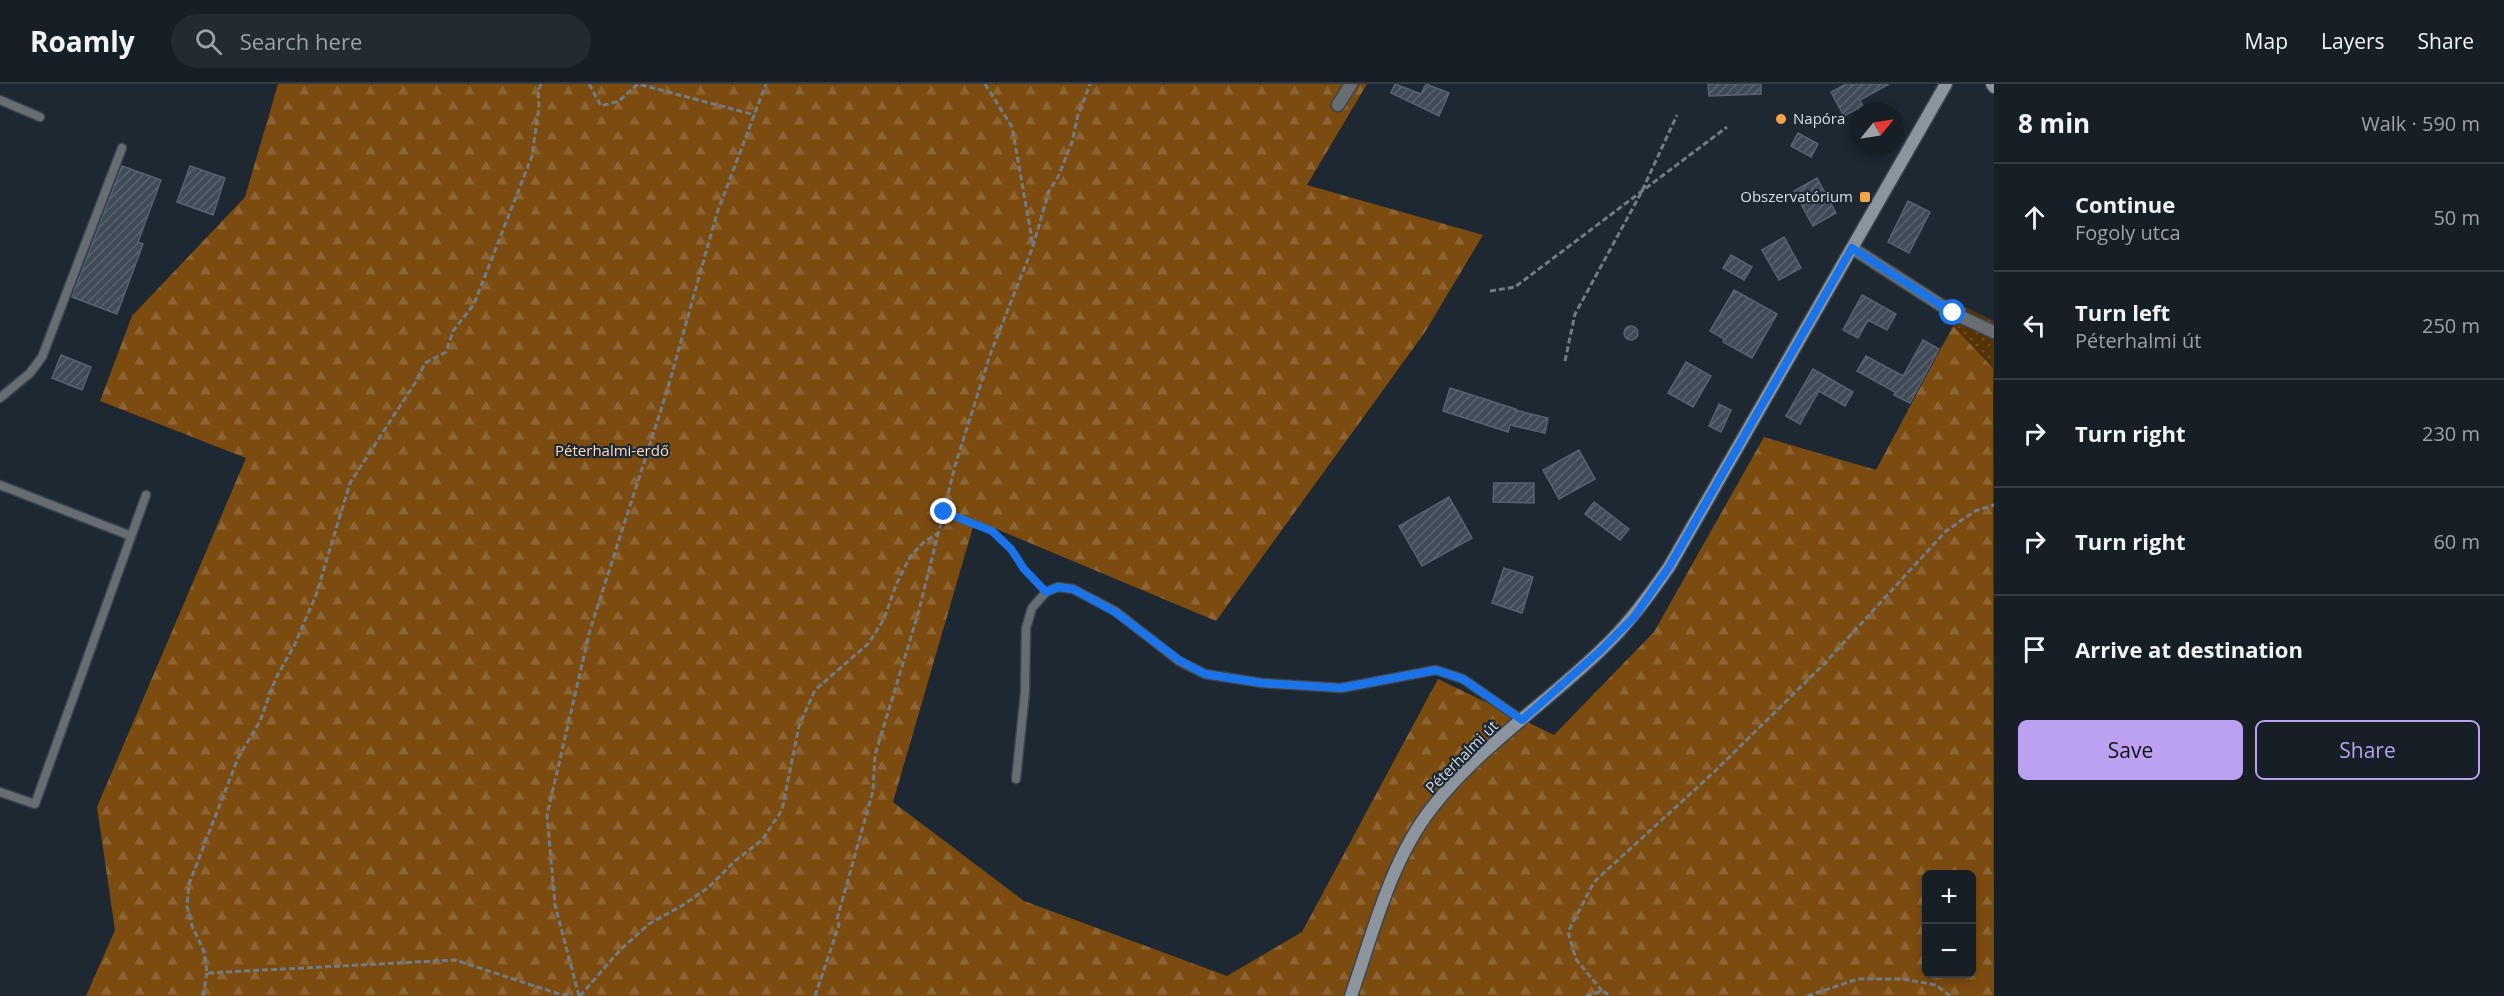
<!DOCTYPE html>
<html lang="en">
<head>
<meta charset="utf-8">
<style>
	:root { --surface:#161e26; --page:#232b32; --text:#f1f3f6; --muted:#9ea2a7; --line:#353c43; --accent:#bca0f2 }
	body { margin:0; font-family:"Open Sans",sans-serif; background:var(--page); color:var(--text) }
	.controls { position:absolute; right:18px; bottom:18px; display:grid; overflow:hidden; border-radius:9px; box-shadow:0 3px 9px #0003 }
	.controls button { width:54px; height:54px; display:grid; place-items:center; padding:0; border:0; border-bottom:2px solid var(--line); background:var(--surface); color:var(--text); font:30px sans-serif }
	.compass { position:absolute; left:1850px; top:18px; width:54px; height:54px; border-radius:50%; background:var(--surface); box-shadow:0 3px 9px #0003; rotate:60deg }
	.stop { position:absolute; width:18px; height:18px; margin:-14px; border:4px solid #1a73e8; border-radius:50%; background:#fff }
	.stop.end { background:#1a73e8; border-color:#fff; box-shadow:0 2px 6px #0008 }
	.list { margin:0; padding:0; list-style:none }
	h2 { display:flex; justify-content:space-between; align-items:center; height:78px; margin:0; padding:0 24px; font-size:26px }
	h2 small { font-size:20px; font-weight:400; color:var(--muted) }
	.list li { display:grid; grid-template-columns:39px 1fr auto; gap:18px; align-items:center; box-sizing:border-box; height:108px; padding:0 24px; border-top:2px solid var(--line) }
	.list b { display:block; font-size:22px; white-space:nowrap }
	.list p { margin:0; font-size:20px; white-space:nowrap; color:var(--muted) }
	.list em { font-size:20px; font-style:normal; color:var(--muted) }
	.actions { display:flex; gap:12px; padding:18px 24px }
	.actions a { flex:1; padding:14px 0; border:2px solid var(--accent); border-radius:9px; text-align:center; font-size:21px; color:var(--accent) }
	.actions .main { background:var(--accent); color:#111 }
	.icon { flex:none; width:33px; height:33px; fill:none; stroke:currentColor; stroke-width:2; stroke-linecap:round; stroke-linejoin:round }
	.map { position:relative; flex:none; width:1994px; height:912px; overflow:hidden }
	header { display:flex; align-items:center; gap:36px; box-sizing:border-box; height:84px; padding:0 30px; background:var(--surface); border-bottom:2px solid var(--line) }
	header strong { font-size:28px }
	nav { display:flex; gap:33px; margin-inline-start:auto; font-size:21px }
	.search { width:420px; height:54px; background:var(--page); display:flex; align-items:center; gap:15px; box-sizing:border-box; padding:0 21px; border-radius:33px; color:var(--muted); font-size:22px }
	main { display:flex }
	aside { flex:1; background:var(--surface) }
	.map>svg:first-child { display:block }
	.green { fill:url(#green-dots) }
	.forest { fill:url(#forest-firs); fill-rule:evenodd }
	.building { fill:url(#building-hatch); stroke:#566370; stroke-width:1.5 }
	.lines { fill:none; stroke-linecap:round; stroke-linejoin:round }
	.lane-casing { stroke:#3b4550; stroke-width:11 }
	.street-casing { stroke:#3b4550; stroke-width:15 }
	.secondary-casing { stroke:#3b4550; stroke-width:15 }
	.path { stroke:#727c85; stroke-width:3; stroke-dasharray:6 3; stroke-linecap:butt }
	.lane { stroke:#676d73; stroke-width:8 }
	.street { stroke:#676d73; stroke-width:12 }
	.secondary { stroke:#8c959e; stroke-width:12 }
	.route { stroke:#1a73e8; stroke-width:8 }
	.poi-dot { fill:#f6a247; stroke:#1d2833; stroke-width:2 }
	.labels { text-anchor:middle; stroke-width:4.5; stroke-linejoin:round; paint-order:stroke }
	.poi-label { font-size:15px; fill:#d7dee6; stroke:#1d2833; text-anchor:start }
	.park-label { font-size:15px; fill:#fedab9; stroke:#1d2833 }
	.street-label { font-size:15px; fill:#d7dee6; stroke:#1d2833 }
</style>
</head>
<body>
<header>
<strong>Roamly</strong>
<div class="search"><svg class="icon" aria-label="search" viewBox="0 0 24 24"><circle cx="10" cy="10" r="6"/><path d="M15 15l6 6"/></svg>Search here</div>
<nav><a>Map</a><a>Layers</a><a>Share</a></nav>
</header>
<main>
<div class="map">
<svg width="1994" height="912" viewBox="0 0 1994 912">
	<defs>
		<pattern id="green-dots" width="8" height="8" patternUnits="userSpaceOnUse" patternTransform="scale(1.5)"><rect width="8" height="8" fill="#563205"/><path d="M2 2h.1M6 6h.1" fill="none" stroke="#6e4f29" stroke-width="1.8" stroke-linecap="round"/></pattern>
		<pattern id="forest-firs" width="22" height="20" patternUnits="userSpaceOnUse" patternTransform="scale(1.5)"><rect width="22" height="20" fill="#7c4b10"/><path d="M5 1l3.5 6h-7zM16 11l3.5 6h-7z" fill="#8e6433"/></pattern>
		<pattern id="building-hatch" width="6" height="6" patternUnits="userSpaceOnUse" patternTransform="scale(1.5)"><rect width="6" height="6" fill="#404b58"/><path d="M-1 1l2-2M0 6l6-6M5 7l2-2" fill="none" stroke="#5b6470"/></pattern>
	</defs>
	<rect width="100%" height="100%" fill="#1d2833"/>
	<path class="green" d="M1965,223L1994,237V306L1993,284L1953,242Z"/>
	<path class="forest" d="M278,0H1367L1307,101L1483,151L1425,248L1216,537L975,436L893,718L1024,817L1227,892L1302,848L1438,595L1554,651L1654,548L1764,353L1876,386L1953,242L1993,284L1994,912H86L115,846L97,723L246,374L100,317L132,232L245,113ZM1926,790H1972V890H1926Z"/>
	<path class="building" d="M1395,0L1421,10L1426,0L1449,9L1439,32L1391,9Z
		M1708,0H1761V10L1709,12Z
		M1846,0H1889L1860,16L1863,22L1844,32L1831,8Z
		M1798,49L1818,60L1811,73L1791,62Z
		M122,82L161,96L138,158L143,160L117,230L72,213Z
		M190,82L225,94L213,131L177,118Z
		M1817,94L1836,129L1813,142L1794,107Z
		M1908,117L1930,128L1909,169L1888,158Z
		M1784,153L1801,184L1779,196L1762,166Z
		M1731,171L1752,183L1744,196L1723,184Z
		M1734,206L1777,230L1752,274L1723,258L1724,255L1710,247Z
		M1862,211L1896,230L1887,246L1868,236L1858,254L1843,246Z
		M1624 249a7 7 0 1 1 14 0a7 7 0 1 1-14 0Z
		M1923,256L1939,265L1910,319L1894,311L1895,308L1857,287L1866,272L1903,292Z
		M61,271L91,283L82,306L52,294Z
		M1686,278L1711,292L1693,323L1668,309Z
		M1813,285L1853,308L1845,322L1819,307L1800,340L1786,332Z
		M1450,304L1516,325L1515,326L1548,334L1545,349L1510,341L1508,348L1443,327Z
		M1719,320L1731,326L1721,348L1709,342Z
		M1579,366L1595,395L1559,415L1543,386Z
		M1494,399H1534V419L1493,418Z
		M1449,413L1472,454L1422,482L1399,442Z
		M1594,418L1629,445L1620,456L1585,430Z
		M1504,484L1533,493L1522,529L1492,519Z"/>
	<g class="lines">
		<defs>
			<path id="lane" d="M0,16L40,33
				M0,314L30,289L42,273L122,64
				M0,401L131,452
				M1016,695L1025,608L1026,544L1032,524L1046,508L1058,503L1073,505L1115,527L1179,577L1205,590L1262,599L1341,604L1436,586L1463,595L1522,636
				M0,708L35,720L146,411"/>
			<path id="street" d="M1338,21L1351,0
				M1852,164L1953,229L1994,248"/>
			<path id="secondary" d="M1992,0L1994,3
				M1351,912C1373,849 1390,778 1431,725C1478,664 1545,620 1600,567C1627,542 1648,513 1669,483L1946,0"/>
		</defs>
		<use href="#lane" class="lane-casing"/>
		<use href="#street" class="street-casing"/>
		<use href="#secondary" class="secondary-casing"/>
		<path class="path" d="M541,0L538,7L539,23L532,72L474,220L453,247L446,268L425,279L417,296L350,399L316,511L294,562L276,594L260,637L238,674L189,800L187,822L192,842L204,867L207,889L455,876L556,909L573,912
			M589,0L601,22L619,17L638,0L755,31
			M985,0L1012,43L1033,161
			M1490,207L1515,203L1727,43
			M1565,277L1575,230L1641,109L1677,31
			M943,428C959,434 978,438 992,447C1012,460 1023,484 1039,501
			M1602,907L1576,875L1568,848L1594,798L1714,688L1826,578L1946,447L1975,427L1994,421
			M203,912L207,889
			M579,912L555,821L547,731L590,546L667,307L717,129L766,0
			M580,912L620,866L649,840L683,821L709,803L735,777L762,756L782,726L799,642L815,606L869,559L884,535L896,501L910,473L923,459L938,449
			M815,912L839,841L837,835L873,707L875,671L918,530L955,382L990,271L1033,162L1049,107L1058,93L1072,58L1078,31L1090,0
			M1586,912L1602,907L1611,912
			M1807,912L1858,895H1902L1936,901L1950,912"/>
		<use href="#lane" class="lane"/>
		<use href="#street" class="street"/>
		<use href="#secondary" class="secondary"/>
	</g>
	<g class="lines">
		<path class="route" d="M944,428L992,447L1011,465L1024,485L1046,508L1058,503L1073,505L1115,528L1179,576L1205,590L1262,599L1341,604L1436,586L1463,595L1522,636L1600,567L1634,533L1669,483L1852,164L1953,229"/>
	</g>
	<g class="poi-dot">
		<circle cx="1781" cy="35" r="6"/>
		<rect x="1859" y="107" width="12" height="12" rx="3"/>
	</g>
	<g class="labels">
		<g class="poi-label">
			<text x="1793" y="40">Napóra</text>
			<text x="1853" y="118" text-anchor="end">Obszervatórium</text>
		</g>
		<g class="park-label">
			<text x="612" y="372">Péterhalmi-erdő</text>
		</g>
		<g class="street-label">
			<text transform="translate(1462 673) rotate(-45)" y="5">Péterhalmi út</text>
		</g>
	</g>
</svg>
<div class="controls">
<button>+</button>
<button>−</button>
</div>
<svg class="compass" viewBox="-18 -18 36 36"><path d="M0-13l5 13h-10z" fill="#e53935"/><path d="M0 13l5-13h-10z" fill="#9ea2a7"/></svg>
<div class="stop" style="left:1953px;top:229px"></div>
<div class="stop end" style="left:944px;top:428px"></div>
</div>
<aside>
<h2>8 min<small>Walk · 590 m</small></h2>
<ul class="list">
<li><svg class="icon" aria-label="ahead" viewBox="0 0 24 24"><path d="M12 20V5M6 11l6-6 6 6"/></svg><div><b>Continue</b><p>Fogoly utca</p></div><em>50 m</em></li>
<li><svg class="icon" aria-label="left" viewBox="0 0 24 24"><path d="M17 20v-9H6M10 6l-5 5 5 5"/></svg><div><b>Turn left</b><p>Péterhalmi út</p></div><em>250 m</em></li>
<li><svg class="icon" aria-label="right" viewBox="0 0 24 24"><path d="M7 20v-9h11M14 6l5 5-5 5"/></svg><div><b>Turn right</b></div><em>230 m</em></li>
<li><svg class="icon" aria-label="right" viewBox="0 0 24 24"><path d="M7 20v-9h11M14 6l5 5-5 5"/></svg><div><b>Turn right</b></div><em>60 m</em></li>
<li><svg class="icon" aria-label="arrive" viewBox="0 0 24 24"><path d="M6 21V4h12l-3 4 3 4H6"/></svg><div><b>Arrive at destination</b></div></li>
</ul>
<div class="actions"><a class="main">Save</a><a>Share</a></div>
</aside>
</main>
</body>
</html>
